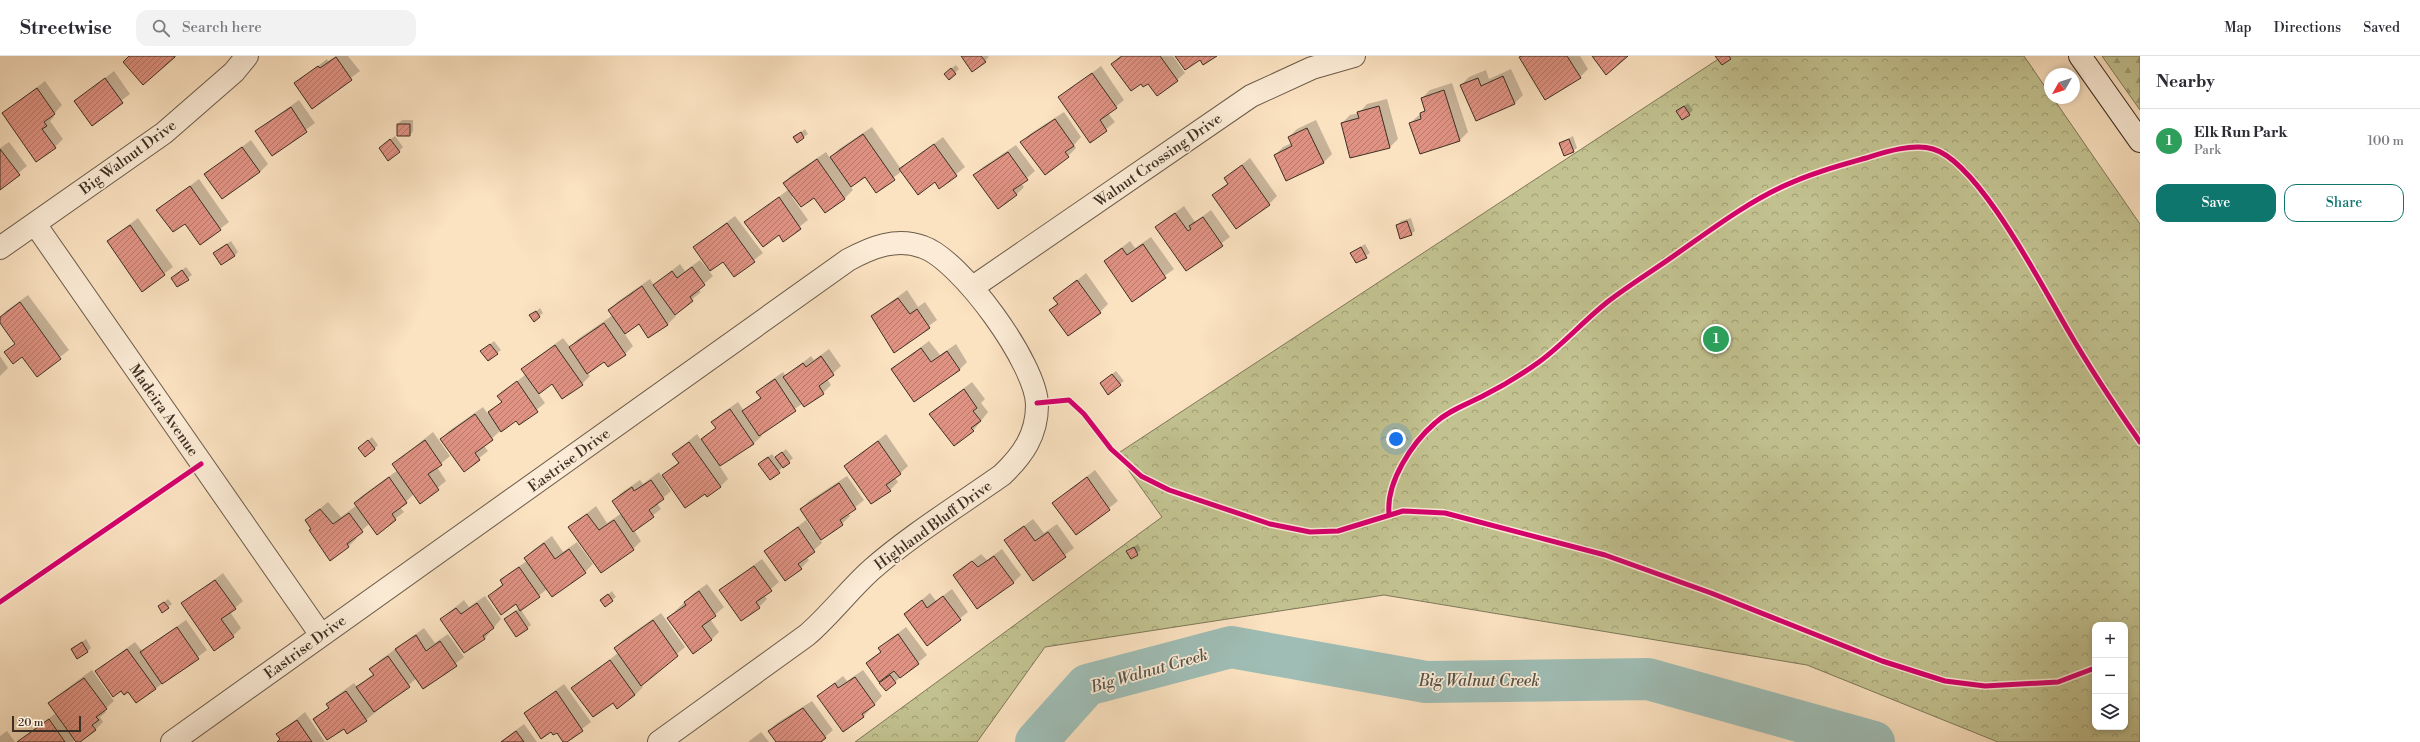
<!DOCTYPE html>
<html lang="en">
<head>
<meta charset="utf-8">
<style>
	:root { --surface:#fff; --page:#f2f2f3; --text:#2b2b33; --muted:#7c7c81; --line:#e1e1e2; --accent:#0f766e }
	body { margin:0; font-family:"Libre Bodoni",serif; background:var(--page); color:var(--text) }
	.controls { position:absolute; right:12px; bottom:12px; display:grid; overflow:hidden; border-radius:8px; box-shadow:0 2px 6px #0003 }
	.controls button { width:36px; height:36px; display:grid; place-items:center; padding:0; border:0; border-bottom:1px solid var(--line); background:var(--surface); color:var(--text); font:20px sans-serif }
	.compass { position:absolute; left:2044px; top:12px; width:36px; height:36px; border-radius:50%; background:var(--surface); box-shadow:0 2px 6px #0003; rotate:231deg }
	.scale { position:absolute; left:12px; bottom:10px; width:69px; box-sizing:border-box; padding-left:4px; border:2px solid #3c2f23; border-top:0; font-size:11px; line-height:14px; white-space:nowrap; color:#3c2f23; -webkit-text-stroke:3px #fcecd7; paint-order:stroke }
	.you { position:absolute; left:1396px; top:383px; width:14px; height:14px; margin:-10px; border:3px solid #fff; border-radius:50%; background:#1a73e8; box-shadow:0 0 0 6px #1a73e833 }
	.badge { display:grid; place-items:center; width:26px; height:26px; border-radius:50%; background:var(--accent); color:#fff; font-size:13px; font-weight:700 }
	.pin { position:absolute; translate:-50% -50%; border:2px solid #fff; box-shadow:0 1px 4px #0006 }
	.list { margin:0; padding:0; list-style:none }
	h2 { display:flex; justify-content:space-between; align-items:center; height:52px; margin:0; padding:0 16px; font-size:17px }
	h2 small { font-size:13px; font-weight:400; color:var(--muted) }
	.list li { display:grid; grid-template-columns:26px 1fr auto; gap:12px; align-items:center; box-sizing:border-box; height:64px; padding:0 16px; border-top:1px solid var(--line) }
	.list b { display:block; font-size:15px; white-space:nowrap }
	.list p { margin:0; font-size:13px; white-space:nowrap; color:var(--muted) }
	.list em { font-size:13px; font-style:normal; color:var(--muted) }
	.actions { display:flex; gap:8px; padding:12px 16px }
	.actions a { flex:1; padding:9px 0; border:1px solid var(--accent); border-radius:12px; text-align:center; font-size:14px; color:var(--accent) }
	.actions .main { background:var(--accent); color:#fff }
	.icon { flex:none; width:22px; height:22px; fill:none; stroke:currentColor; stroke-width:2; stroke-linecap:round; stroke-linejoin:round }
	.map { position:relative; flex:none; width:2140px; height:686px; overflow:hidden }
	header { display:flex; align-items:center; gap:24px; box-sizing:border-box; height:56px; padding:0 20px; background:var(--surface); border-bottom:1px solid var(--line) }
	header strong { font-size:19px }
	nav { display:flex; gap:22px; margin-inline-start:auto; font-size:14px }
	.search { width:280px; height:36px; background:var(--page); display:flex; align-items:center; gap:10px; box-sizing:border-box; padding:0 14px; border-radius:12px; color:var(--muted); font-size:15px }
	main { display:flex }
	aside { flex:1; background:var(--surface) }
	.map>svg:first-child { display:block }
	.forest { fill:url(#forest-firs); stroke:#7f785a }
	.park { fill:url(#park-crowns); stroke:#7f785a; fill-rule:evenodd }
	.shadow { fill:#0003 }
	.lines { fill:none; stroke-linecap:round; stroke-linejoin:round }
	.river { stroke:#9fbdb5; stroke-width:42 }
	.building { fill:url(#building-hatch); stroke:#3c2f23 }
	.minor-casing { stroke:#6c5c4a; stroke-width:24 }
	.secondary-casing { stroke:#3c2f23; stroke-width:24 }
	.minor { stroke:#fcecd7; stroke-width:22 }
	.secondary { stroke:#fcecd7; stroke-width:22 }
	.cycleway-casing { stroke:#fcecd7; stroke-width:8 }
	.cycleway { stroke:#d6006c; stroke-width:5 }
	.labels { text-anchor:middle; stroke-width:3.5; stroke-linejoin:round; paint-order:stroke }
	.street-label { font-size:15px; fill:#3c2f23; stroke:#fcecd7 }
	.water-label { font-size:16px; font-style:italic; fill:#555248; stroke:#fcecd7 }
</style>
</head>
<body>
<header>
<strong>Streetwise</strong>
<div class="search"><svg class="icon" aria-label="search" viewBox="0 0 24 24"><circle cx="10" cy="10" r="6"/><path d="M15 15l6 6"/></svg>Search here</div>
<nav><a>Map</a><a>Directions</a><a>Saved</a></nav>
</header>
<main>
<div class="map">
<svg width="2140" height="686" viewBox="0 0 2140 686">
	<defs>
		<pattern id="forest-firs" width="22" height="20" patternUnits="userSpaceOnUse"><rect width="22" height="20" fill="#c2c290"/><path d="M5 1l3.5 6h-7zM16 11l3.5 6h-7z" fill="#9f9e75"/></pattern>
		<pattern id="park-crowns" width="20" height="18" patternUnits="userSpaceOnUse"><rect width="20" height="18" fill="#c2c290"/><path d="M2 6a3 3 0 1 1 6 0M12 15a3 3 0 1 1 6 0" fill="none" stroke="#9f9e75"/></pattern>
		<pattern id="building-hatch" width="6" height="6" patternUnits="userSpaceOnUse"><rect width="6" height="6" fill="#e09283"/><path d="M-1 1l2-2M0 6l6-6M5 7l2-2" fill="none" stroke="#b7786b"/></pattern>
	</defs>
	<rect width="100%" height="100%" fill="#fbe2c1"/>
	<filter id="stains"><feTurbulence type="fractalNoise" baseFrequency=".005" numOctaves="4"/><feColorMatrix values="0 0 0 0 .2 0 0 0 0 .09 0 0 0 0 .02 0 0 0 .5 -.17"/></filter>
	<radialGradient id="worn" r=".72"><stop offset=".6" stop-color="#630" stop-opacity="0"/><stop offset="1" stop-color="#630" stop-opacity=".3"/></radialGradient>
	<path class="forest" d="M2102,0H2140V54Z"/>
	<path class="park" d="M1723,0H2024L2050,38V42H2053L2140,168V686H1998L1807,609L1384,539L1045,591L977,686H855L1162,461L1117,398ZM2095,569H2125V671H2095Z"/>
	<path class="shadow" d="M336,0H348L360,15L312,51L296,27L327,3L328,5Z
		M962,0H988L989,1L985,5Z
		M1120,0H1173L1185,17L1177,24L1141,27L1112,8Z
		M1522,0H1580L1588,13L1580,21Z
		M1593,0H1627L1606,18Z
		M956,9L959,13L949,22V14Z
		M1101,10L1124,44L1108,57L1115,66L1090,86L1059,42Z
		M1511,13L1523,39L1515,47L1476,64L1461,29L1469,21L1486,14L1489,23Z
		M114,15L130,38L92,68L75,45Z
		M45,25L62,49L53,59L54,61L50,65L63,83L55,91L3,57Z
		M1452,27L1468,76L1460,84L1420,97L1410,67L1426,53L1422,42L1430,34Z
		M1387,43L1398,83L1390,91L1342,67L1350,59L1359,57L1367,48Z
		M299,44L315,67L272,99L256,75Z
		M1688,47L1693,54L1689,58L1677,55Z
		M1064,56L1081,81L1074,89L1076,92L1068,100L1045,118L1022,86L1030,78Z
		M402,64H413V75L410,79L398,68Z
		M1316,64L1332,98L1324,106L1287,124L1275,99L1283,91L1292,87L1289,81L1297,73Z
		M872,71L901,113L943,81L965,111L939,132L935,125L902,115L876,135L865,119L850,130L853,134L845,142L825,156L815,141L793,140L792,141L808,164L783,184L779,178L746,166L789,133L784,127L792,119L826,96L830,102L839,93Z
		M805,73L808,78L797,86L798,78Z
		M395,80L403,91L399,95L384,88Z
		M1573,80L1577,92L1573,95L1560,87Z
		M251,84L268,108L260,116L206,118Z
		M9,86L27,110L0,132V92Z
		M1016,89L1035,115L1021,127L1024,131L1016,139L975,119L983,111Z
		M1250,102L1277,140L1269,148L1214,139L1228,127L1225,122Z
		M199,123L229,166L200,188L185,167L158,154Z
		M1184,150L1195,166L1211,154L1230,181L1186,213L1156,171Z
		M735,160L763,197L734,220L724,204L694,191Z
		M138,162L173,211L142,234L108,185Z
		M1411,162L1415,175L1411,178L1397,169L1401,165Z
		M1151,181L1174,213L1132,244L1105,205L1130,185L1135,192Z
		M231,185L238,196L234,200L214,197Z
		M1365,188L1370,197L1356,206L1351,197Z
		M700,204L713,220L698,233L701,236L674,258L676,260L668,268L648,281L639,267L624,277L633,290L625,298L608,310L604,305L587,316L590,320L582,328L552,327L538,337L545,347L519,368L516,364L500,375L484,390L488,395L464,414L441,383L449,375L483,351L488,358L502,345L499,340L526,318L522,313L563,282L570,291L578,283L613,259L610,254L617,246L650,223L654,229L680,208L685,215Z
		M186,211L192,219L177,230L172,222Z
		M1086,217L1108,248L1100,256L1050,254L1058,246L1055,242Z
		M907,234L918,251L925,246L937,264L894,295L872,260Z
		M28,239L69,294L37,319L22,300L6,296L16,287L0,265V261L6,255Z
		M540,252L543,257L539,260H531Z
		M494,285L501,294L497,297L482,295Z
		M929,285L940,299L956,288L967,306L960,313H892Z
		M829,293L841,310L827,323L831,329L823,337L803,347L761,378L762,380L754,387L719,409L728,423L720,431L705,437L663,422L671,435L657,447L661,453L634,474L641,485L633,493L570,471L596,450L607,467L622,457L613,445L621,437L640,424L643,428L659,416L662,421L679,406L673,398L697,378L701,384L716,371L713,366L721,358L738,346L744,355L761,341L758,336L766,328L783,316L786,320L811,300L814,304Z
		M0,300L8,312L0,320Z
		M1116,315L1124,325L1120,328L1101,327Z
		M972,326L985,343L981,347L988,356L973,375L930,358Z
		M433,376L450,400L437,411L446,425L420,446L414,438L400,451L404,456L377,477L370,467L355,481L357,482L349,490L331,503L306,464L328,446L341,461L357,449L355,447L363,439L398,414L393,408Z
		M886,378L908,410L895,422L898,426L890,434L845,410Z
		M372,381L378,389L374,393L359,392Z
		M786,393L793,402L770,423L763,404L772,398L775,402Z
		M1095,414L1118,445L1076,478L1053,447Z
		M847,420L864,444L848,457L850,460L842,468L820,483L822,487L806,501L809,504L801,512L766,495L806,464L814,476L816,475L801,453L809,445Z
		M1033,463L1044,477L1057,468L1074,492L1033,523L1006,484Z
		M552,480L563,496L577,486L593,508L585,516L547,533L521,554L531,569L527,572L505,563L519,552L516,547L489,540L503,528L501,525L509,517L527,505L525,502L533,494Z
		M1138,488L1141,494L1131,501L1128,495Z
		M1002,493L1021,519L1013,527L954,519L981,498L987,504Z
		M762,503L779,526L764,539L767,543L759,551L720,534Z
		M223,517L243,545L230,556L241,572L233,580L183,548Z
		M707,528L724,551L710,563L719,576L711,584L668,562L693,538Z
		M952,533L968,556L928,588L905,558L930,537L936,545Z
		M612,535L616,541L612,544H602Z
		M485,540L501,563L485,582L464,596L441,563L464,544L469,551Z
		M168,543L172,548L168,551L163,547Z
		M661,557L685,591L641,629L643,631L635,639L613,645L573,632L618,597L615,592L623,584Z
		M186,564L207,594L155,633L122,634L96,615L135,586L142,595Z
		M906,571L927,599L895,626L880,627L888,620L867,607L881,595L880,593L888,585Z
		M424,572L435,587L448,578L464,601L424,632L417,622L366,664L344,671L314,663L329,651L327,649L335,641L354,627L357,631L374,617L371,613L379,605Z
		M86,583L91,592L88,595L72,593Z
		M92,614L114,645L104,654L106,656L100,661L103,666L95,674L78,686L75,684L73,686H17L56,657L49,648L57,640Z
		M863,614L882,640L864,660L843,674L818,640L843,620L847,625Z
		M564,628L591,666L565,686L557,676L525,657Z
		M812,645L833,674L819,686H777L769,675L777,667Z
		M305,656L325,686H278L281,683L278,678Z
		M524,668L537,686H500Z
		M7,675L15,686H0V680Z
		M761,676L769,686H748Z"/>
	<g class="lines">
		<path class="river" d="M1036,686L1087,629L1231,591L1426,626L1648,623L1874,686"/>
	</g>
	<path class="building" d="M129,0H175V1L143,29L123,6Z
		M961,0H981L986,6L972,16Z
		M1122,0H1160L1178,25L1157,40L1148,28L1143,31L1141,28L1131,35L1111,8Z
		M1175,0H1217L1203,9L1200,4L1185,14Z
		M1522,0H1567L1581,22L1545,44L1519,1Z
		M1592,0H1628L1606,19Z
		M1715,0H1729L1731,3L1722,9Z
		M336,1L352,24L312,53L294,27L318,10L320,12Z
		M951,12L956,18L949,24L944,18Z
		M1092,17L1117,52L1100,64L1107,75L1090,87L1058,41Z
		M1503,20L1515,48L1476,65L1460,29L1478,22L1481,30Z
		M105,22L123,47L92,70L74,45Z
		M37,32L55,58L44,66L47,70L42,73L56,92L36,106L2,57Z
		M1444,34L1460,85L1420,98L1409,67L1421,63L1420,57L1425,55L1421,42Z
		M1379,50L1390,92L1350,102L1341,67L1359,62L1357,56Z
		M1684,50L1690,59L1682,64L1676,55Z
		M291,51L307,76L272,100L255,75Z
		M1055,63L1074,90L1065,96L1069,101L1045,119L1020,86Z
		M397,68H410V80H397Z
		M1307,72L1324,107L1286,125L1274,99L1292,90L1288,81Z
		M801,76L804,82L797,87L793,81Z
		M863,78L895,124L876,137L865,121L851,131L830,101Z
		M390,83L400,96L388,105L379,92Z
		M1569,83L1574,96L1564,100L1559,87Z
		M934,88L957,120L939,133L935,126L918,139L899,113Z
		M242,91L260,116L222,143L204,118Z
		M0,93L20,119L0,134Z
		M1008,96L1028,124L1013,134L1017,139L998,153L973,119Z
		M817,103L845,143L825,157L814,142L801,151L783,127Z
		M1242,109L1270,149L1236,173L1212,139L1228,128L1224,122Z
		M190,130L221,174L200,189L185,168L173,176L156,154Z
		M779,141L801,173L783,186L779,179L763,191L744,166Z
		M1175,157L1188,175L1191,173L1189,170L1203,161L1223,190L1186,215L1155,171Z
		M1407,165L1412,179L1400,183L1396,169Z
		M727,167L755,206L734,221L723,206L710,215L693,191Z
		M130,169L165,219L142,236L107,185Z
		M227,188L235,200L221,209L213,197Z
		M1143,188L1166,222L1132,246L1104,205L1122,192L1127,199Z
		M1361,191L1367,202L1356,207L1350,197Z
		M692,211L705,229L690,241L693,245L675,259L653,229L672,215L677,222Z
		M182,214L189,224L177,231L171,222Z
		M1077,224L1101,257L1068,280L1049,254L1058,248L1053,242Z
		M642,230L668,269L648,282L639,268L625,278L608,254Z
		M898,242L910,258L917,253L930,272L894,297L871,260Z
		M20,246L61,303L37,321L22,301L13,308L4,296L15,288L0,267V261Z
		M536,255L540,261L534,266L529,259Z
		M604,267L626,299L608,311L604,306L587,318L569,291Z
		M490,288L498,298L488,305L480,295Z
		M555,289L583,329L562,343L552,328L539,338L521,313Z
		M921,292L931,306L947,295L960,314L914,346L891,313Z
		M821,300L834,319L819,330L824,338L804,351L783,321L803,307L806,311Z
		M1112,318L1121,329L1108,339L1100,327Z
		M775,323L796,355L759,380L742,355L761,342L756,336Z
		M517,325L538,356L519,369L516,365L501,376L488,356L502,346L497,340Z
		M964,333L977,352L973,355L981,365L971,372L974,375L954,390L929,358Z
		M730,353L754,388L720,410L701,383L716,372L711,366Z
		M475,358L493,384L475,397L480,404L464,416L440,383Z
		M368,384L375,393L365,401L358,392Z
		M425,384L442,409L428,418L439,434L420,448L392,408Z
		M878,385L901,418L886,429L891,435L871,448L844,410Z
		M689,386L721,431L707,441L705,438L685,452L662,419L679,407L672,398Z
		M782,396L790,407L783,412L775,401Z
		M768,401L780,417L770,424L758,408Z
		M389,421L407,447L392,458L396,464L377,479L354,447Z
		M1087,421L1110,454L1076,479L1052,447Z
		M651,424L664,443L649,454L654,461L633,476L612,445L632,431L634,435Z
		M839,427L856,453L840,464L843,469L821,484L800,453Z
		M320,453L333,468L349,457L363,476L347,488L349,491L330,505L309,474L311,473L305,464Z
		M587,458L599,474L614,464L634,494L601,517L568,471Z
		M1024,470L1035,485L1048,476L1066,501L1033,525L1004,484Z
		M798,471L815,496L798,508L802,513L785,525L764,495Z
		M544,487L555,503L569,493L586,517L552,541L524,502Z
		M1134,491L1138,499L1131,503L1126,495Z
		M994,500L1014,527L977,553L953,519L972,505L978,511Z
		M754,510L772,535L756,546L760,552L741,565L719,534Z
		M519,511L540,541L520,555L516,548L501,559L488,540L503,529L500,524Z
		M215,524L236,553L221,563L234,581L214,595L181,547Z
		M699,535L716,560L702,570L712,584L693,598L667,562L686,549L684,546Z
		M608,538L613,545L605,551L600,544Z
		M943,540L961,564L927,590L904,558L922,544L927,552Z
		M164,546L169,552L162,557L158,550Z
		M477,547L494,572L483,580L485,583L464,597L440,563L456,552L461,558Z
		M516,555L528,573L516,581L504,563Z
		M653,564L678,600L641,630L614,592Z
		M177,571L199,603L162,628L140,596Z
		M898,578L919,608L900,622L894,615L879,626L866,607L881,596L878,592Z
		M416,579L426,595L440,585L457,610L423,633L395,593Z
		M82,586L88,596L77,603L71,593Z
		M127,593L156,633L136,647L128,636L124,639L121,635L113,641L95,615Z
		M388,600L410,631L374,656L356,631L374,619L369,613Z
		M610,604L635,639L617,653L613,647L593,661L571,632Z
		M890,619L896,627L886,635L879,627Z
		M855,621L875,649L862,658L864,661L843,676L817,640L835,627L838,632Z
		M84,622L107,653L96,661L99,664L92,669L96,674L80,686H76L48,647Z
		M346,635L367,665L347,678L344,673L327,684L313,663L329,652L326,648Z
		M556,635L583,675L567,686H563L557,677L553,679L551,676L541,683L524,657Z
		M803,652L826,682L821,686H776L768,675Z
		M49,663L65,686H17Z
		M297,664L312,686H277L280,683L276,678Z
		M516,675L524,686H501Z"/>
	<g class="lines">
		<defs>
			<path id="minor" d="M35,168L321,579
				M0,192L164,77L234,16L247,0
				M973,231L1251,40L1312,12L1354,0
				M172,686L848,204C872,191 897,181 923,191C961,204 1037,309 1037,349C1037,379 1023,399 1002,419C958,450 911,479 871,514C848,535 830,559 807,579L659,686"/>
			<path id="secondary" d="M2080,0L2140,85"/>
		</defs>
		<use href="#minor" class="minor-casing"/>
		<use href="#secondary" class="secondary-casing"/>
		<use href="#minor" class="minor"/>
		<use href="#secondary" class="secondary"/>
		<defs>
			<path id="cycleway" d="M1037,347L1069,344L1084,358L1111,393L1141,420L1169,434L1270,468L1310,476L1338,475L1403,455L1445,457L1605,499L1711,537L1882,605L1945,625L1985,630L2058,626L2095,612
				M1389,458C1386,426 1412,387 1435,367C1448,355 1465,349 1481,341C1501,331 1521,319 1539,306C1565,287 1585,263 1610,244C1631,228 1654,214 1675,199C1711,174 1746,147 1786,129C1812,117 1838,110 1866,102C1885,96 1913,87 1933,93C1979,106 2044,234 2069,276C2091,314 2115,350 2140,386
				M0,546L201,408"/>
		</defs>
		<use href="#cycleway" class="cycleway-casing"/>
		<use href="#cycleway" class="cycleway"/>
	</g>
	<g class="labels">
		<g class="street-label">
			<text transform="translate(128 101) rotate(-36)" y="5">Big Walnut Drive</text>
			<text transform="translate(1158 104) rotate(-35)" y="5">Walnut Crossing Drive</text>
			<text transform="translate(164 354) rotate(55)" y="5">Madeira Avenue</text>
			<text transform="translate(569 404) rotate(-36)" y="5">Eastrise Drive</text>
			<text transform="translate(933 469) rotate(-36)" y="5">Highland Bluff Drive</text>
			<text transform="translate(305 591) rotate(-36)" y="5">Eastrise Drive</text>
		</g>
		<g class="water-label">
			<text transform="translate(1149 614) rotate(-16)" y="6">Big Walnut Creek</text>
			<text x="1479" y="630">Big Walnut Creek</text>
		</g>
	</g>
	<rect width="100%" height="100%" filter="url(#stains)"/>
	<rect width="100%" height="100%" fill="url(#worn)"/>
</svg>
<div class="controls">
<button>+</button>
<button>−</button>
<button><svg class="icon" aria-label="layers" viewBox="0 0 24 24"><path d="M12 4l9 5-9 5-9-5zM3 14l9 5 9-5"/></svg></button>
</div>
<svg class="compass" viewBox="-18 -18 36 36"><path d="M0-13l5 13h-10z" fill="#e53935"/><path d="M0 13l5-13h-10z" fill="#7c7c81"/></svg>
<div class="scale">20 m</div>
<div class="you"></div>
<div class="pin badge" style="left:1716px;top:283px;background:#2e9e5b">1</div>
</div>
<aside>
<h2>Nearby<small></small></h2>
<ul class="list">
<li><span class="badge" style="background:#2e9e5b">1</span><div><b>Elk Run Park</b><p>Park</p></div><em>100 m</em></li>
</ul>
<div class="actions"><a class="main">Save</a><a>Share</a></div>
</aside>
</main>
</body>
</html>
